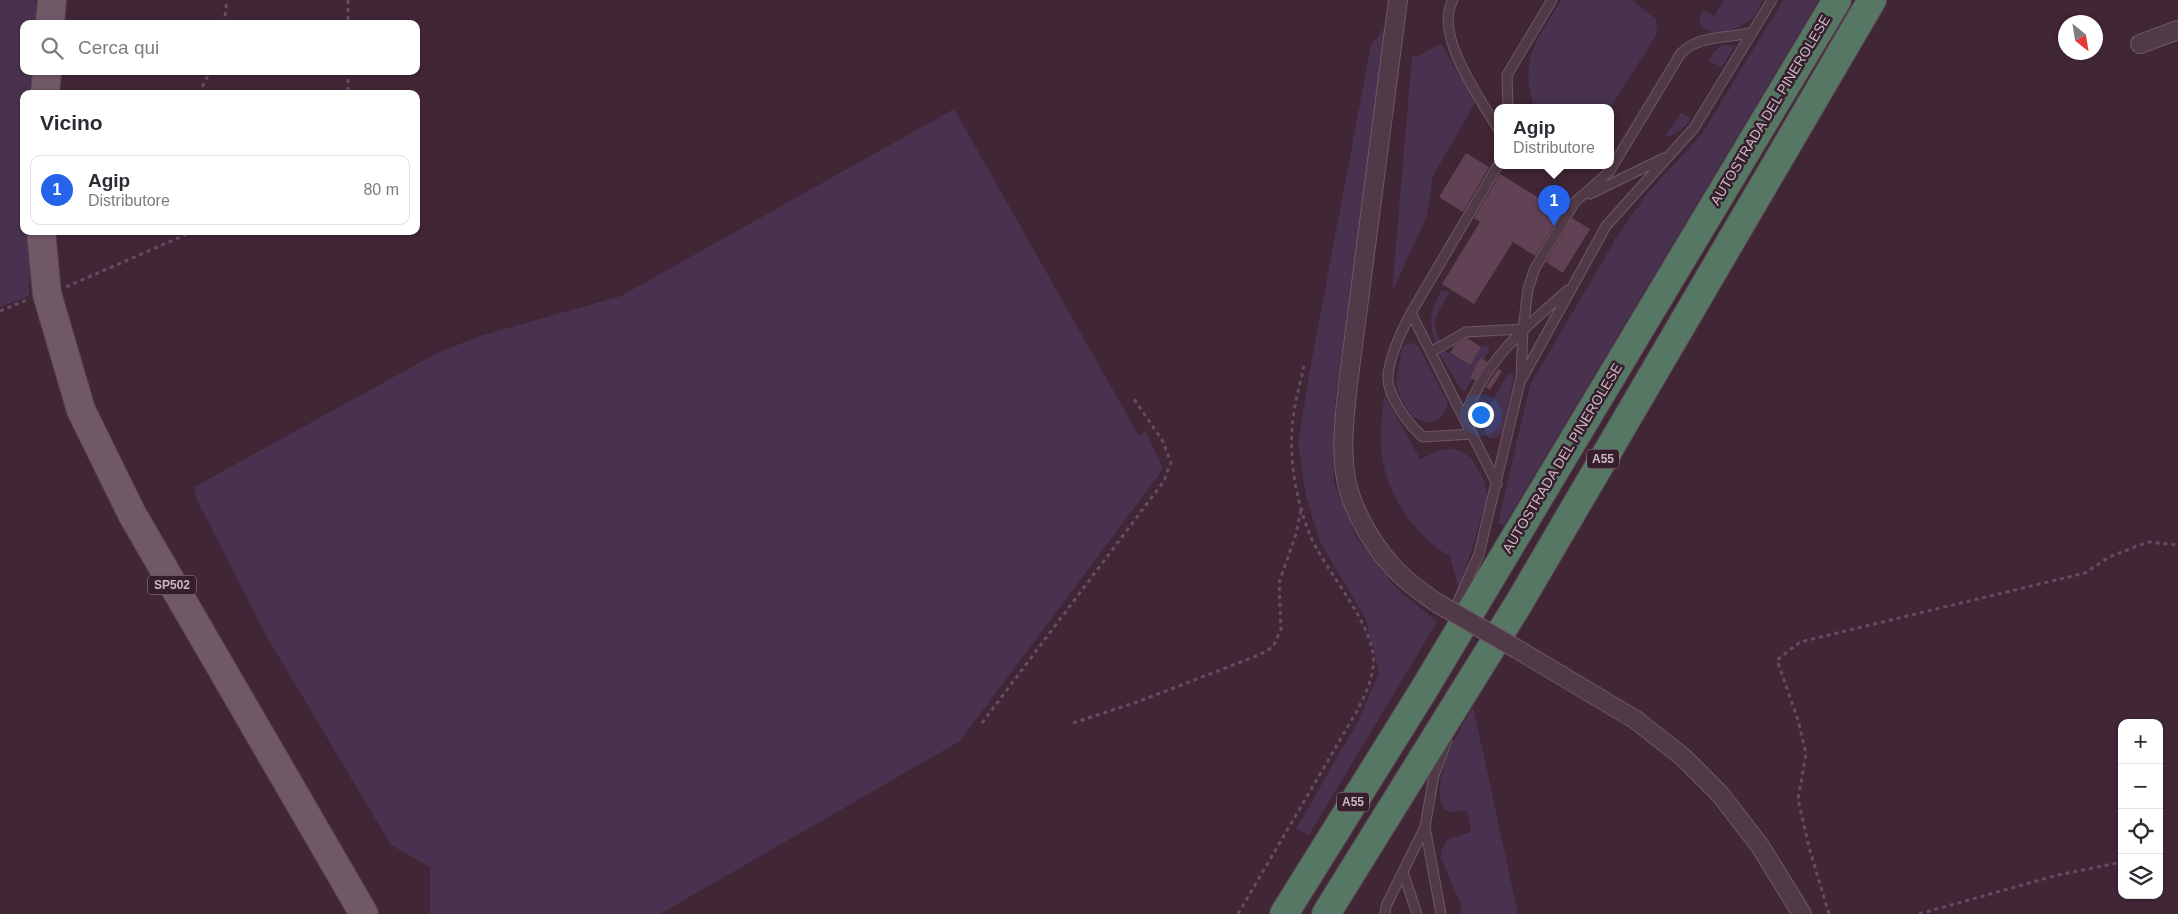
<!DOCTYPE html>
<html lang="it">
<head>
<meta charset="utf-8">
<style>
	:root { --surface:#fff; --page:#f2f2f3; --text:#2b2b33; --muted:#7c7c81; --line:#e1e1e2; --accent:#2563eb }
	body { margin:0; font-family:Helvetica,sans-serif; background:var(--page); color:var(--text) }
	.controls { position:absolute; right:15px; bottom:15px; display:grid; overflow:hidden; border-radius:10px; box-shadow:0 1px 4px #0004 }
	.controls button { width:45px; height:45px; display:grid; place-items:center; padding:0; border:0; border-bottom:1px solid var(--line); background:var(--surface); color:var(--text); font:25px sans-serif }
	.compass { position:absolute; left:2058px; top:15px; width:45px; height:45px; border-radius:50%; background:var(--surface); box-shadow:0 1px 4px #0004; rotate:150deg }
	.you { position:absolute; left:1480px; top:414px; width:18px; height:18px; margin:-12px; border:4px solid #fff; border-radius:50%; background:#1a73e8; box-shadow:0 0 0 8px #1a73e833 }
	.badge { display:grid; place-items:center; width:32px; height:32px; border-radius:50%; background:var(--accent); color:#fff; font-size:16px; font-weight:700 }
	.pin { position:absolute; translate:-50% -41px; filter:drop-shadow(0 1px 2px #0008) }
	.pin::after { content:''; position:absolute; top:26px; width:18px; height:15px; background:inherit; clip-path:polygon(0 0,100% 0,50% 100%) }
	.popup { position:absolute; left:1494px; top:104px; width:120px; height:65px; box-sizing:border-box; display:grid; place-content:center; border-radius:10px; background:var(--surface); filter:drop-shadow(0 1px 4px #0005); font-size:16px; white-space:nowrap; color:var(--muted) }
	.popup b { font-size:19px; color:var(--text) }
	.popup::after { content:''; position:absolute; left:50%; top:100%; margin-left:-10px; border:10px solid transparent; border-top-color:var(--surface) }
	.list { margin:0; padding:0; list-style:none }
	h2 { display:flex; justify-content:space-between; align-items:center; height:65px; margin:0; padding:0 20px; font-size:21px }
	h2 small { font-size:16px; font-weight:400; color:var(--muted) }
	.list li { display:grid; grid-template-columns:32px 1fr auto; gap:15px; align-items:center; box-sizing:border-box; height:70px; margin:0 10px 10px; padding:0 10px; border:1px solid var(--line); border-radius:10px }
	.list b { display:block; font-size:19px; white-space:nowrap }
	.list p { margin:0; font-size:16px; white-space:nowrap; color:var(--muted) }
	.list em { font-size:16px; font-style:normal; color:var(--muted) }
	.icon { flex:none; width:28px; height:28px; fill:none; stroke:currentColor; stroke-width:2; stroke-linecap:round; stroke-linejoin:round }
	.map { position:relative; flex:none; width:2178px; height:914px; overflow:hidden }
	.search { position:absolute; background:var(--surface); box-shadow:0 1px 4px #0004; left:20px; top:20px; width:400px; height:55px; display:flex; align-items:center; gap:12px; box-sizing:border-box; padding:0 18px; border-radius:10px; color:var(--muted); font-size:19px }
	.panel { position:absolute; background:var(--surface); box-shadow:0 1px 4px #0004; left:20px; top:90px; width:400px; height:145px; border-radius:10px }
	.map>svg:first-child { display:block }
	.green { fill:#48324f }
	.building { fill:#614254 }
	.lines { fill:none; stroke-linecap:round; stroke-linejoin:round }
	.lane-casing { stroke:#6e5865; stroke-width:11 }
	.street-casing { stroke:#6e5865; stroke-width:20 }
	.primary-casing { stroke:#5a4450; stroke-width:30 }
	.highway-casing { stroke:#58424f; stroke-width:30 }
	.path { stroke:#644d64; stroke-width:3; stroke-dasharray:4 4; stroke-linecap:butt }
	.lane { stroke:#513a47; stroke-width:9 }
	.street { stroke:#513a47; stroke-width:18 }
	.primary { stroke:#715867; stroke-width:28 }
	.highway { stroke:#577765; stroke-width:28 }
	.street-bridge-casing { stroke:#6e5865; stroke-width:20; stroke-linecap:butt }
	.street-bridge { stroke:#513a47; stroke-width:18 }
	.labels { text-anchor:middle; stroke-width:5; stroke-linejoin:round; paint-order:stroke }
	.shield { fill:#361f2c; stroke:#9e8995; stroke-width:1 }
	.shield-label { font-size:12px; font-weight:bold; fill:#cbb7c2 }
	.street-label { font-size:14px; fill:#cbb7c2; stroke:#361f2c }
</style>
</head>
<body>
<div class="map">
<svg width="2178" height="914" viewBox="0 0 2178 914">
	<rect width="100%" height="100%" fill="#412636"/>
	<path class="green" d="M0,0H36V24H24V71H35L34,94H24V231H30L29,296L0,307Z
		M1561,0H1632L1656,19L1657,34L1610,108L1534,107C1519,58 1537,40 1561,0Z
		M1724,0H1763C1759,7 1756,15 1750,20C1738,30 1703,42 1699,18L1703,10L1714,16Z
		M1783,0H1819L1504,525L1498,523L1530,385L1618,235L1647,194L1702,134Z
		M1385,28L1365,195L1335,401L1334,483L1356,537L1395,587L1437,622L1309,835L1296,829L1361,716L1379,672L1366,620L1320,542L1306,496L1298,443L1311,364L1371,45Z
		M1441,43L1475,103L1433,176L1427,216L1392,292L1412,56H1419Z
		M1722,45L1735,46L1722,67L1708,61L1715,51Z
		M954,109L1139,436L1146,431L1163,469L960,741L660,914H430V867L391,845L267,637L197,500L194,487L437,353L480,336L621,296Z
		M1681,113L1691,118C1686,127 1675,137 1664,137Z
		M1441,290L1450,292L1439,310L1435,321L1436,333L1445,351L1469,365L1481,347L1488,345L1489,351L1465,391L1460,388C1447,366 1427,340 1432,312C1434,305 1438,297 1441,290Z
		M1414,343L1419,347L1448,403C1445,415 1440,420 1429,423L1413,417L1400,397L1396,383L1402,347L1407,344Z
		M1509,373H1512L1514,376L1502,433L1493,439L1487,437L1482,422L1484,414Z
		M1384,395L1420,459L1439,451L1452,448L1463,452L1472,459L1485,482L1487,499L1459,591L1450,556C1414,538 1382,487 1381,446C1380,429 1383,412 1384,395Z
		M1473,706L1518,914H1462L1460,902L1441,858V851L1448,839L1471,832L1467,810L1452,812L1445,810C1427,781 1459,732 1473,706Z"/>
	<path class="building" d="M1466,153L1489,167L1463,212L1439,197Z
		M1500,174L1562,212L1535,256L1513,242L1474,304L1442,284L1480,222L1474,218Z
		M1572,218L1590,229L1563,273L1546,262Z
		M1467,338L1481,347L1470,365L1450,353L1454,346Z
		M1481,358L1487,362L1475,381L1470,377Z
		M1498,369L1502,371L1490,390L1486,387Z"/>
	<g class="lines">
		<defs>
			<path id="lane" d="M1453,0C1433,34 1480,98 1498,129
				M1508,107L1507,75L1552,0
				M1590,194L1664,158
				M1411,313C1402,330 1390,355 1388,375C1386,395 1409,425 1423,437L1472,434
				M1431,352L1466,332L1523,329
				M1521,379L1523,329L1528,289L1535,268L1575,202L1609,172L1681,53C1685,50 1689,46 1694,44C1712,35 1734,38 1752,32
				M1464,418C1486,359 1522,330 1568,290
				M1497,484L1411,313L1498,165
				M1452,615L1479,554L1520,382L1606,226L1694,128L1772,0
				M1425,827L1441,914
				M1403,872L1417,914
				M1385,914L1386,906L1425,827L1434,775L1447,741"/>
			<path id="street" d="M1398,0L1348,384C1345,413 1341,443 1345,472C1349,508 1377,554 1404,578C1414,587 1426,595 1437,603
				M2140,44L2178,30
				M1517,649L1636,720L1683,757L1720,794L1760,846L1802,914"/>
			<path id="primary" d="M50,24L52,0
				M45,94L47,71
				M41,231L47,294L81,410L132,514L364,914"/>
			<path id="highway" d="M1284,914L1423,691L1837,0
				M1326,914L1519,603L1872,0"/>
		</defs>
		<use href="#lane" class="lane-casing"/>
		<use href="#street" class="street-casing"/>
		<use href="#primary" class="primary-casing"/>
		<use href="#highway" class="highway-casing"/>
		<path class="path" d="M348,0V24
			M224,24L227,0
			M348,71V94
			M199,94L210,71
			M66,287L194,231
			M0,311L27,300
			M982,723L1164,481L1171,462L1162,440L1134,399
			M1073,723L1140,701L1259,655L1273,647L1281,629L1279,583L1296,534L1301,509
			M1238,914L1357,711C1364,697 1371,683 1373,668C1380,630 1324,570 1310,535C1296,501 1288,456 1293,419C1295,401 1300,384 1304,366
			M1829,914L1809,847L1798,799L1806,754L1798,720L1777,660L1800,642L2085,573L2109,557L2148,542L2178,545
			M1919,914L2058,875L2122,862"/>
		<use href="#lane" class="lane"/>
		<use href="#street" class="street"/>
		<use href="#primary" class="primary"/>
		<use href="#highway" class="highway"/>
		<defs>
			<path id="street-bridge" d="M1437,603L1517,649"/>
		</defs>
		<use href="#street-bridge" class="street-bridge-casing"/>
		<use href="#street-bridge" class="street-bridge"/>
	</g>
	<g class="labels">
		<g class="shield">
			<rect x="1587" y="449.5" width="32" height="19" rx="4"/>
			<rect x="148" y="575.5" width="48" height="19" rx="4"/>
			<rect x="1337" y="792.5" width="32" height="19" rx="4"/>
		</g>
		<g class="shield-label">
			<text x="1603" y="463">A55</text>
			<text x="172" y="589">SP502</text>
			<text x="1353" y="806">A55</text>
		</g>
		<g class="street-label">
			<text transform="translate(1770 110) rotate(-59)" y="5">AUTOSTRADA DEL PINEROLESE</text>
			<text transform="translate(1562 458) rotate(-59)" y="5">AUTOSTRADA DEL PINEROLESE</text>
		</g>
	</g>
</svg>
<div class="controls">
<button>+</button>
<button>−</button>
<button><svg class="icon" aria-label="locate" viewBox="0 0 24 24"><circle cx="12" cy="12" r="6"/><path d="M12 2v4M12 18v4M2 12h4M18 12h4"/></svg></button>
<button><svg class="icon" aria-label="layers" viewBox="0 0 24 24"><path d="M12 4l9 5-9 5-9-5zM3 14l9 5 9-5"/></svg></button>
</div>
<svg class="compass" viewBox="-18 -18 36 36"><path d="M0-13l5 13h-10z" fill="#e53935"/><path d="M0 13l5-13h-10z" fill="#7c7c81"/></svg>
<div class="you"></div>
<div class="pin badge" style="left:1554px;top:226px">1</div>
<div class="popup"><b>Agip</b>Distributore</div>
<div class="search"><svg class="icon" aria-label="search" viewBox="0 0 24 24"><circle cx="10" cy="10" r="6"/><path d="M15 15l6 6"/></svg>Cerca qui</div>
<section class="panel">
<h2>Vicino<small></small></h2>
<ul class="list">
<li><span class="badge">1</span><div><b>Agip</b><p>Distributore</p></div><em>80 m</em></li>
</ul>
</section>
</div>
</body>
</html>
